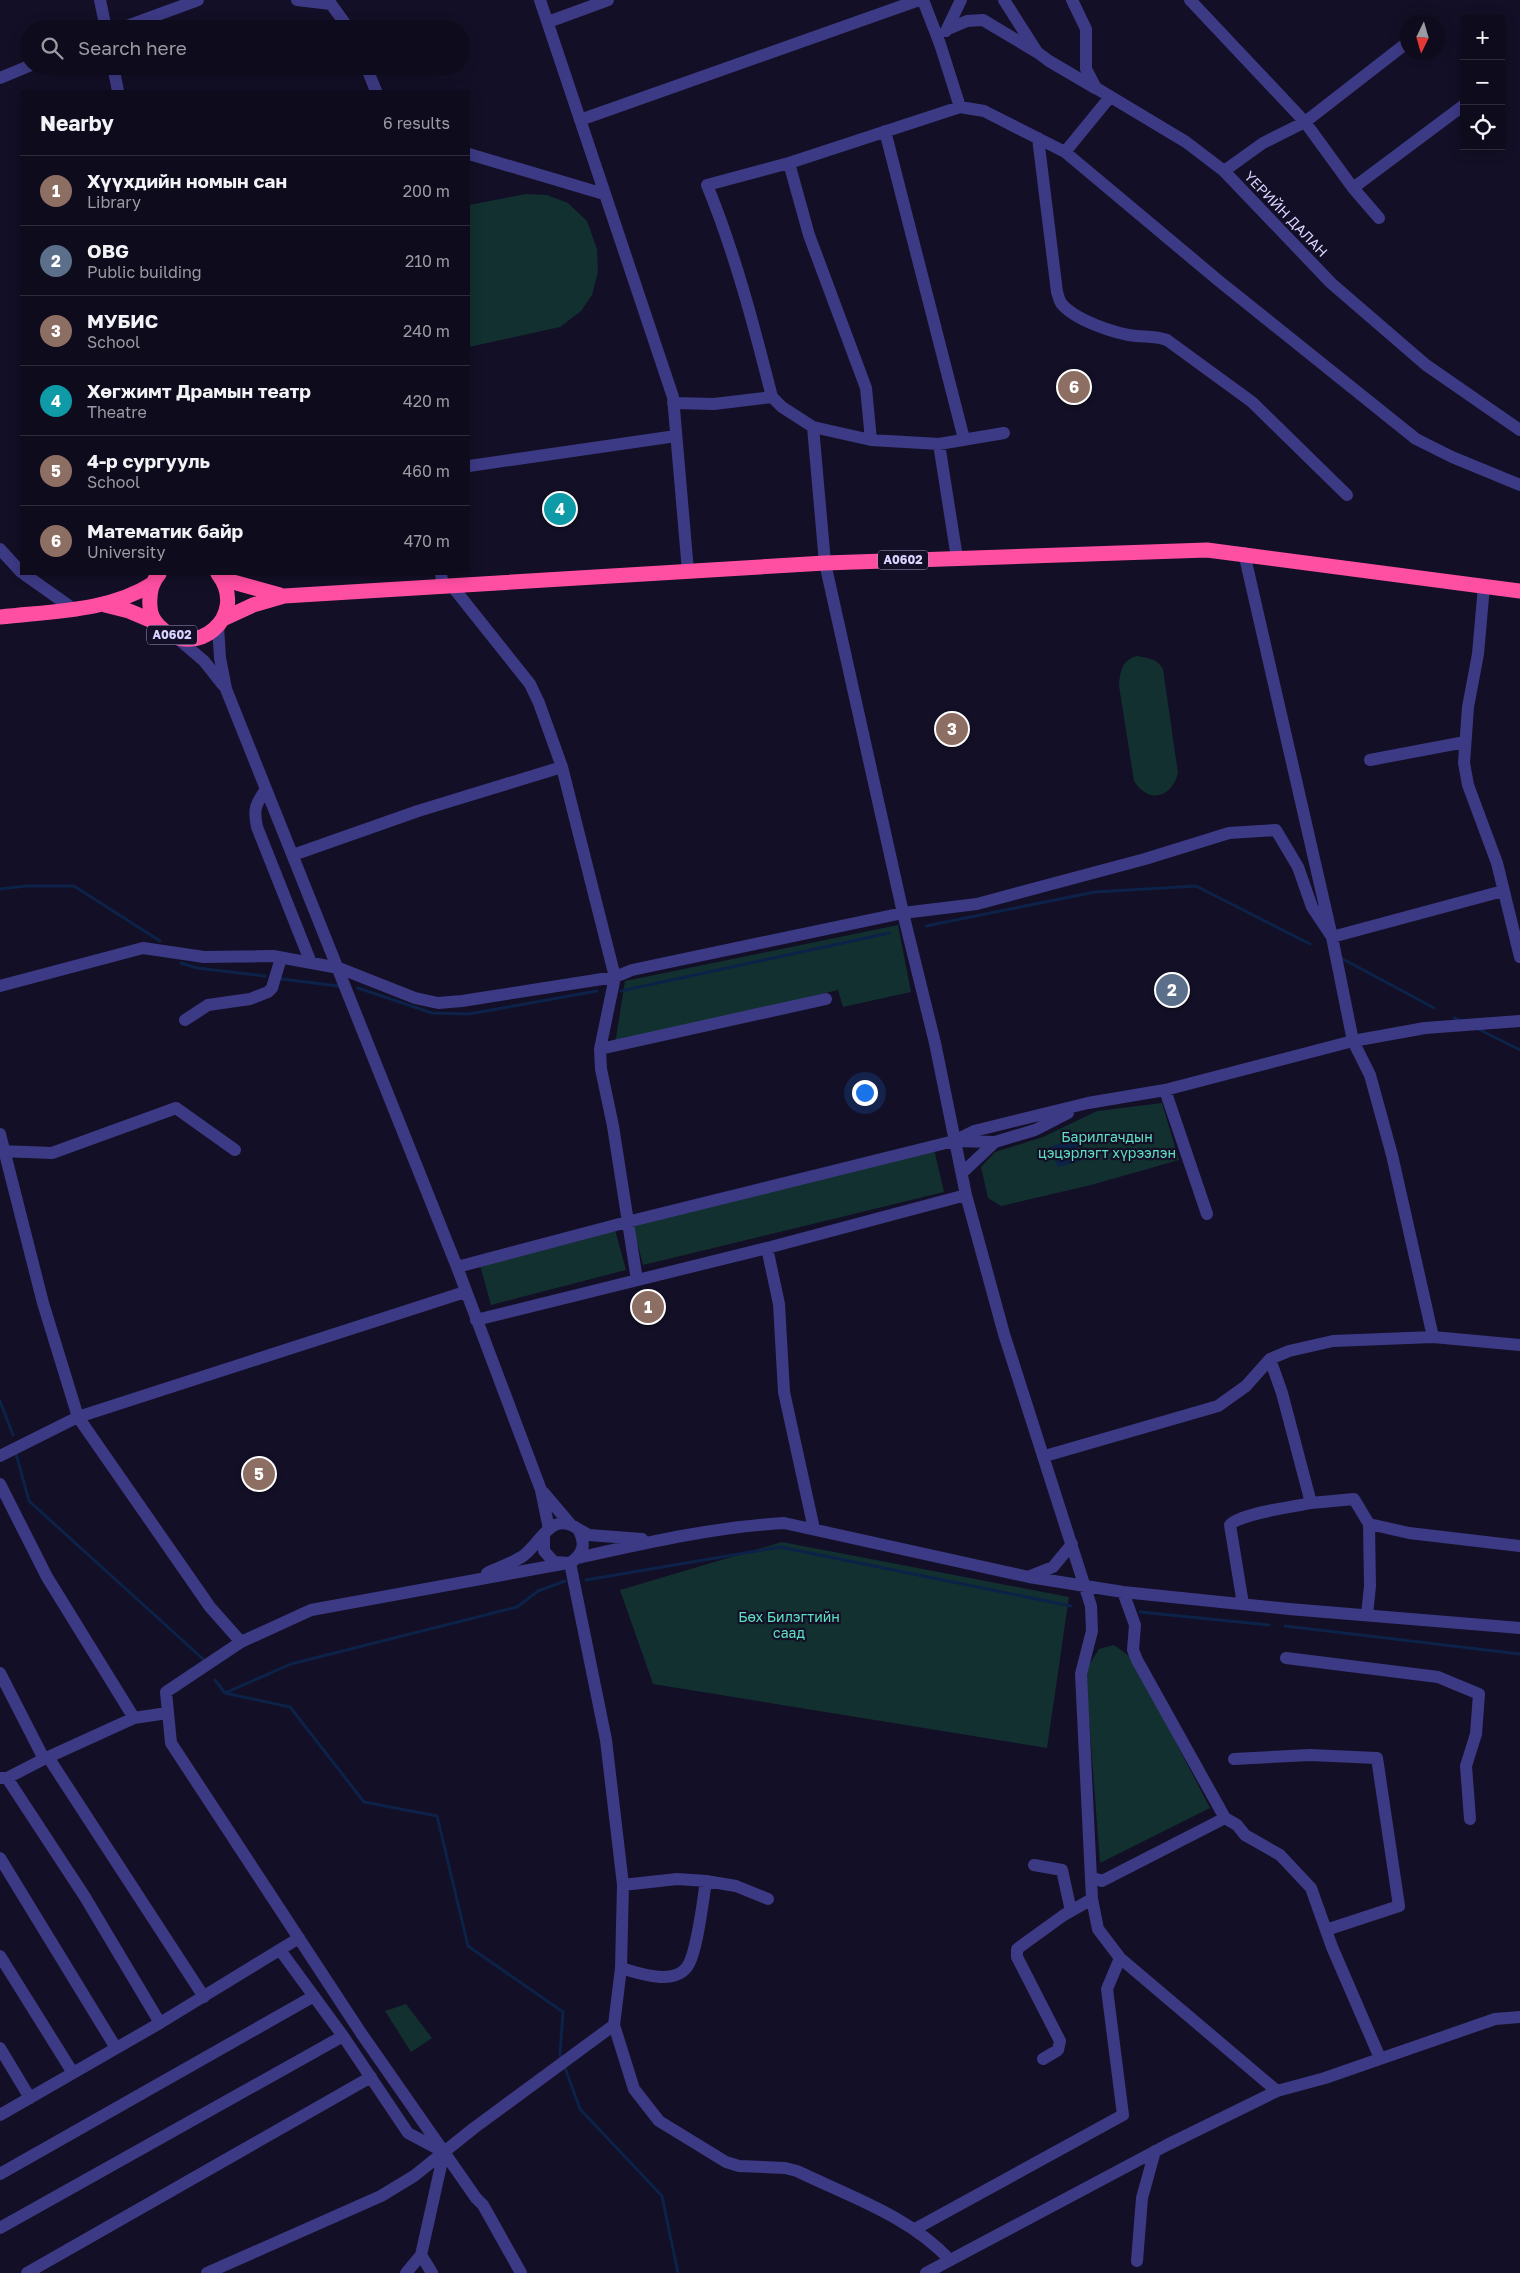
<!DOCTYPE html>
<html lang="en">
<head>
<meta charset="utf-8">
<style>
	:root { --surface:#0e0b1c; --page:#171425; --text:#f1f3f6; --muted:#9b9ba3; --line:#2e2b3b; --accent:#00e5ff }
	body { margin:0; font-family:"Golos Text",sans-serif; background:var(--page); color:var(--text) }
	.controls { position:absolute; right:15px; top:15px; display:grid; overflow:hidden; border-radius:0px; box-shadow:0 2px 12px #0003 }
	.controls button { width:45px; height:45px; display:grid; place-items:center; padding:0; border:0; border-bottom:1px solid var(--line); background:var(--surface); color:var(--text); font:25px sans-serif }
	.compass { position:absolute; left:1400px; top:15px; width:45px; height:45px; border-radius:50%; background:var(--surface); box-shadow:0 2px 12px #0003; rotate:185deg }
	.you { position:absolute; left:864px; top:1092px; width:18px; height:18px; margin:-12px; border:4px solid #fff; border-radius:50%; background:#1a73e8; box-shadow:0 0 0 8px #1a73e833 }
	.badge { display:grid; place-items:center; width:32px; height:32px; border-radius:50%; background:var(--accent); color:#fff; font-size:16px; font-weight:700 }
	.pin { position:absolute; translate:-50% -50%; border:2px solid #fff; box-shadow:0 1px 5px #0006 }
	.list { margin:0; padding:0; list-style:none }
	h2 { display:flex; justify-content:space-between; align-items:center; height:65px; margin:0; padding:0 20px; font-size:21px }
	h2 small { font-size:16px; font-weight:400; color:var(--muted) }
	.list li { display:grid; grid-template-columns:32px 1fr auto; gap:15px; align-items:center; box-sizing:border-box; height:70px; padding:0 20px; border-top:1px solid var(--line) }
	.list b { display:block; font-size:19px; white-space:nowrap }
	.list p { margin:0; font-size:16px; white-space:nowrap; color:var(--muted) }
	.list em { font-size:16px; font-style:normal; color:var(--muted) }
	.icon { flex:none; width:28px; height:28px; fill:none; stroke:currentColor; stroke-width:2; stroke-linecap:round; stroke-linejoin:round }
	.map { position:relative; flex:none; width:1520px; height:2273px; overflow:hidden }
	.search { position:absolute; background:var(--surface); box-shadow:0 2px 12px #0003; left:20px; top:20px; width:450px; height:55px; display:flex; align-items:center; gap:12px; box-sizing:border-box; padding:0 18px; border-radius:28px; color:var(--muted); font-size:19px }
	.panel { position:absolute; background:var(--surface); box-shadow:0 2px 12px #0003; left:20px; top:90px; width:450px; height:485px; border-radius:0px }
	.map>svg:first-child { display:block }
	.green { fill:#12302f }
	.water { fill:#0c2248 }
	.lines { fill:none; stroke-linecap:round; stroke-linejoin:round }
	.stream { stroke:#0c2248; stroke-width:3 }
	.minor { stroke:#3d3a85; stroke-width:12 }
	.highway { stroke:#ff4fa3; stroke-width:15 }
	.labels { text-anchor:middle; stroke-width:4.5; stroke-linejoin:round; paint-order:stroke }
	.shield { fill:#130f26; stroke:#9e99be; stroke-width:1 }
	.shield-label { font-size:12px; font-weight:bold; fill:#d9d4ff }
	.street-label { font-size:14px; fill:#d9d4ff; stroke:#130f26 }
	.park-label { font-size:14px; fill:#5fe0c0; stroke:#130f26 }
</style>
</head>
<body>
<div class="map">
<svg width="1520" height="2273" viewBox="0 0 1520 2273">
	<rect width="100%" height="100%" fill="#130f26"/>
	<path class="green" d="M526,194L547,195L568,203L587,221L597,249L598,272L592,295L581,311L560,327L469,347V205Z
		M1137,656C1148,658 1158,659 1163,669L1178,773C1172,797 1149,805 1134,781L1119,686C1120,671 1122,660 1137,656Z
		M898,925L911,992L843,1007L838,990L615,1044L625,981Z
		M1162,1103L1179,1160L1091,1185L1001,1206L988,1198L981,1167L995,1152L1043,1137L1097,1111Z
		M934,1149L944,1192L643,1265L632,1222Z
		M614,1226L626,1270L491,1305L479,1262Z
		M782,1542L1069,1597L1047,1748L653,1684L620,1590Z
		M1114,1645L1139,1663V1671L1210,1808L1100,1863L1086,1680L1082,1676L1099,1649Z
		M406,2004L432,2038L411,2052L385,2011Z"/>
	<path class="water" d="M1076,1139L1080,1161L1058,1167L1049,1147Z"/>
	<g class="lines">
		<path class="stream" d="M0,889L26,886H74L160,941
			M926,926L1095,892L1196,886L1310,944
			M1341,958L1434,1008
			M181,963L197,968L265,976
			M282,979L338,986
			M358,988L432,1013L469,1014L597,991
			M621,991L889,933
			M1454,1018L1461,1021
			M1478,1029L1520,1050
			M0,1401L13,1435
			M16,1454L29,1501L203,1659
			M586,1580L780,1547L1071,1606
			M1140,1612L1269,1625
			M1285,1626L1520,1654
			M215,1680L225,1693L291,1664L517,1607L538,1591L565,1581
			M225,1693L290,1707L364,1802L437,1816L468,1946L563,2012L560,2054L562,2059
			M564,2065L580,2109L662,2196L678,2273"/>
		<path class="minor" d="M100,0L106,29
			M297,0L331,4L349,29
			M540,0L673,397L688,571
			M923,0L940,44L960,107
			M1004,0L1037,52L1049,61L1095,88
			M1072,0L1086,29V69L1096,88L1186,142L1224,171L1331,283L1426,365L1520,430
			M1190,0L1305,122L1353,188L1379,218
			M548,22L608,0
			M119,29L198,0
			M948,29L967,21L983,20L1035,51
			M946,31L961,0
			M113,66L118,91
			M366,66L376,91
			M0,78L29,66
			M580,120L919,0
			M885,131L964,439
			M1038,138L1057,292C1058,295 1059,300 1061,303C1074,320 1116,334 1136,336C1148,337 1156,336 1167,340L1252,402L1347,495
			M1065,152L1110,97
			M469,154L604,194
			M789,163L809,235L866,388L871,440
			M1224,171L1263,143L1305,122L1408,42
			M1353,188L1464,105
			M772,397C754,326 735,253 707,185L789,163L960,107L984,111L1065,152L1219,281L1416,439L1452,457L1520,485
			M673,403L714,404L772,397L782,407L813,427L871,440L939,444L1004,433
			M813,427L825,563L903,913L935,1043L966,1195L1004,1334L1091,1606L1092,1631L1081,1674L1092,1899L1098,1929L1120,1958L1277,2091
			M939,444L957,558
			M469,466L676,436
			M0,549L21,572
			M1244,553L1332,937L1353,1041L1370,1075L1392,1155L1433,1337
			M24,574L72,608
			M441,574L443,587
			M452,586L530,684L539,703L562,767L615,977L600,1049L601,1069L613,1126L637,1280
			M1484,586L1478,654L1468,707L1464,763L1468,785L1497,863L1520,957
			M218,626L220,658L226,689L457,1267L541,1490L549,1529
			M177,638L204,661L223,685
			M1370,760L1465,742
			M266,789C256,804 253,808 257,827L311,963
			M293,855L418,811L562,767
			M0,986L143,948L204,957L273,956L339,968L415,998L438,1003L462,1001L615,977L632,970L903,913L977,904L1145,859L1229,833L1276,830L1298,867L1312,907L1332,937L1503,891
			M185,1020L208,1005L250,999L268,992L272,988L281,958
			M600,1049L826,999
			M1165,1090L1207,1214
			M0,1134L43,1303L78,1417L210,1607L241,1642
			M956,1141L995,1142L1035,1130L1068,1113
			M0,1151L52,1153L176,1108L235,1150
			M962,1173L995,1142
			M767,1248L779,1304L784,1392L814,1529
			M457,1267L627,1222L954,1141L974,1131L1088,1103L1165,1090L1353,1041L1425,1028L1520,1021
			M476,1320L767,1248L966,1195
			M0,1456L78,1417L465,1292
			M1045,1456L1218,1406L1246,1386L1270,1359L1289,1351L1333,1341L1433,1337L1520,1345
			M0,1484L47,1577L134,1718
			M543,1492L571,1525
			M1311,1503L1354,1499L1369,1524L1370,1586L1367,1615
			M1369,1524L1409,1533L1520,1546
			M578,1529L589,1535L642,1539
			M577,1558C645,1543 714,1527 784,1523L1029,1577L1123,1592L1289,1609L1520,1628
			M487,1573C499,1567 513,1563 523,1556C541,1543 551,1510 578,1529C586,1543 584,1554 570,1563L554,1562L544,1551V1535
			M1030,1576L1053,1567L1072,1544
			M1123,1592L1135,1625L1133,1650L1137,1660L1225,1818L1237,1825L1245,1835L1280,1855L1311,1888L1332,1947L1380,2058
			M1243,1604L1230,1525C1241,1513 1293,1507 1311,1503L1282,1393L1270,1359
			M1286,1658L1438,1677L1479,1694L1476,1734L1466,1766L1470,1819
			M0,1673L44,1759
			M48,1757L204,1997
			M1234,1759L1310,1755L1377,1758L1399,1906L1326,1930
			M1,1778H7L44,1759L134,1718L167,1713
			M7,1778L85,1897L160,2023
			M0,1858L116,2048
			M1034,1865L1062,1870L1071,1911
			M1093,1878L1102,1881L1225,1818
			M623,1885L677,1879L706,1881
			M280,1950L343,2036L408,2133L442,2151
			M0,1956L73,2073
			M621,1968C638,1973 673,1986 687,1967C697,1954 703,1900 706,1881L736,1886L768,1899
			M614,2025L634,2089L659,2121L726,2162L739,2166L785,2168L797,2171C851,2197 909,2216 950,2260
			M0,2048L30,2098
			M1043,2059L1058,2050L1060,2041L1017,1957V1949L1064,1915L1092,1899
			M0,2115L160,2023L299,1938
			M0,2174L314,1996
			M0,2228L343,2036
			M915,2229L1123,2115L1107,1989L1120,1958
			M421,2255L432,2273
			M1137,2261L1142,2198L1155,2151
			M27,2273L371,2077
			M207,2273L381,2196L414,2176L474,2128L614,2025L621,1968L623,1885L606,1740L570,1563
			M406,2273L421,2255L444,2152
			M521,2273L483,2205L476,2198L361,2033L171,1743L166,1692L241,1642L311,1610L562,1564
			M926,2273L1167,2145L1277,2091L1325,2078L1495,2019L1520,2017"/>
		<path class="highway" d="M159,574C151,583 149,594 150,606C150,613 154,621 159,626C195,663 250,615 218,574
			M222,579L280,595
			M105,605L129,611L155,622
			M0,617C51,611 108,612 152,584
			M223,619L253,605L284,596L825,563L1207,550L1520,591"/>
	</g>
	<g class="labels">
		<g class="shield">
			<rect x="878" y="550.5" width="50" height="19" rx="4"/>
			<rect x="147" y="625.5" width="50" height="19" rx="4"/>
		</g>
		<g class="shield-label">
			<text x="903" y="564">A0602</text>
			<text x="172" y="639">A0602</text>
		</g>
		<g class="street-label">
			<text transform="translate(1286 214) rotate(46)" y="5">ҮЕРИЙН ДАЛАН</text>
		</g>
		<g class="park-label">
			<text x="1107" y="1142">Барилгачдын<tspan x="1107" dy="16">цэцэрлэгт хүрээлэн</tspan></text>
			<text x="789" y="1622">Бөх Билэгтийн<tspan x="789" dy="16">саад</tspan></text>
		</g>
	</g>
</svg>
<div class="controls">
<button>+</button>
<button>−</button>
<button><svg class="icon" aria-label="locate" viewBox="0 0 24 24"><circle cx="12" cy="12" r="6"/><path d="M12 2v4M12 18v4M2 12h4M18 12h4"/></svg></button>
</div>
<svg class="compass" viewBox="-18 -18 36 36"><path d="M0-13l5 13h-10z" fill="#e53935"/><path d="M0 13l5-13h-10z" fill="#9b9ba3"/></svg>
<div class="you"></div>
<div class="pin badge" style="left:648px;top:1307px;background:#8d6e63">1</div>
<div class="pin badge" style="left:1172px;top:990px;background:#5c6f8a">2</div>
<div class="pin badge" style="left:952px;top:729px;background:#8d6e63">3</div>
<div class="pin badge" style="left:560px;top:509px;background:#0f9aa8">4</div>
<div class="pin badge" style="left:259px;top:1474px;background:#8d6e63">5</div>
<div class="pin badge" style="left:1074px;top:387px;background:#8d6e63">6</div>
<div class="search"><svg class="icon" aria-label="search" viewBox="0 0 24 24"><circle cx="10" cy="10" r="6"/><path d="M15 15l6 6"/></svg>Search here</div>
<section class="panel">
<h2>Nearby<small>6 results</small></h2>
<ul class="list">
<li><span class="badge" style="background:#8d6e63">1</span><div><b>Хүүхдийн номын сан</b><p>Library</p></div><em>200 m</em></li>
<li><span class="badge" style="background:#5c6f8a">2</span><div><b>OBG</b><p>Public building</p></div><em>210 m</em></li>
<li><span class="badge" style="background:#8d6e63">3</span><div><b>МУБИС</b><p>School</p></div><em>240 m</em></li>
<li><span class="badge" style="background:#0f9aa8">4</span><div><b>Хөгжимт Драмын театр</b><p>Theatre</p></div><em>420 m</em></li>
<li><span class="badge" style="background:#8d6e63">5</span><div><b>4-р сургууль</b><p>School</p></div><em>460 m</em></li>
<li><span class="badge" style="background:#8d6e63">6</span><div><b>Математик байр</b><p>University</p></div><em>470 m</em></li>
</ul>
</section>
</div>
</body>
</html>
